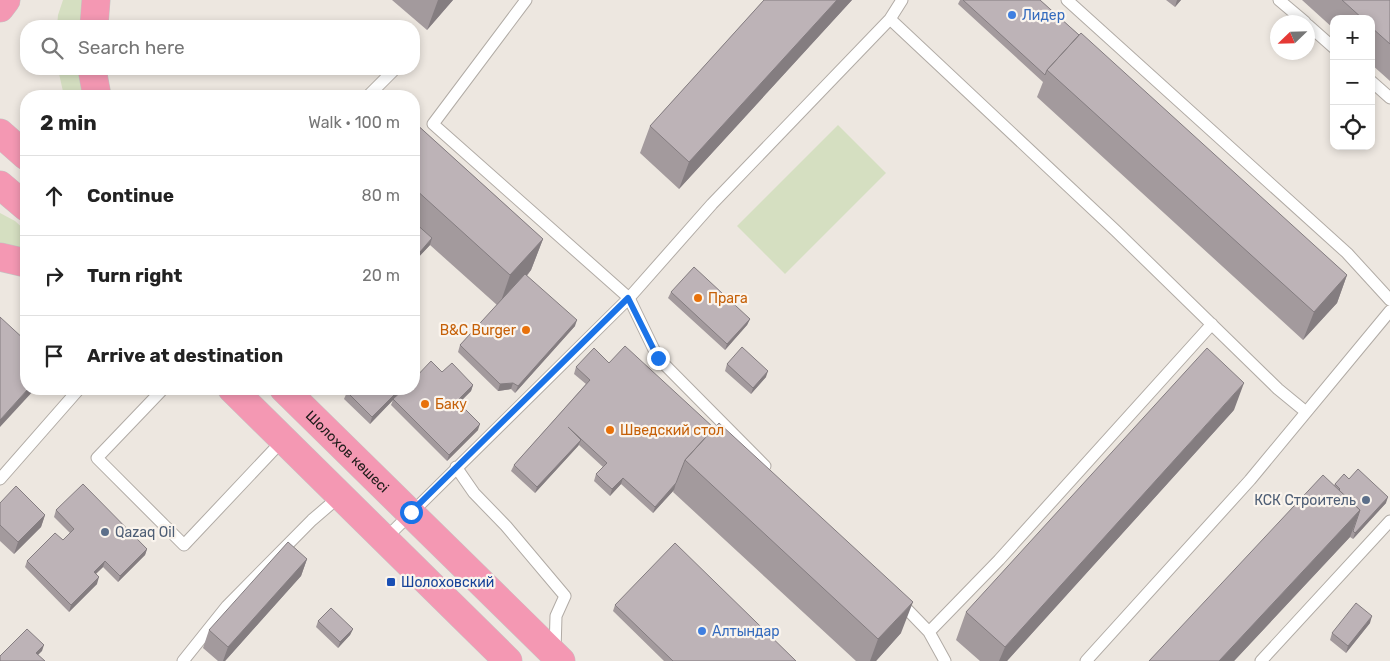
<!DOCTYPE html>
<html lang="en">
<head>
<meta charset="utf-8">
<style>
	:root { --surface:#fff; --page:#f2f2f2; --text:#222; --muted:#767676; --line:#e0e0e0 }
	body { margin:0; font-family:Rubik,sans-serif; background:var(--page); color:var(--text) }
	.controls { position:absolute; right:15px; top:15px; display:grid; overflow:hidden; border-radius:10px; box-shadow:0 2px 8px #0003 }
	.controls button { width:45px; height:45px; display:grid; place-items:center; padding:0; border:0; border-bottom:1px solid var(--line); background:var(--surface); color:var(--text); font:25px sans-serif }
	.compass { position:absolute; left:1270px; top:15px; width:45px; height:45px; border-radius:50%; background:var(--surface); box-shadow:0 2px 8px #0003; rotate:247deg }
	.stop { position:absolute; width:15px; height:15px; margin:-11px; border:4px solid #1a73e8; border-radius:50%; background:#fff }
	.stop.end { background:#1a73e8; border-color:#fff; box-shadow:0 1px 5px #0008 }
	.list { margin:0; padding:0; list-style:none }
	h2 { display:flex; justify-content:space-between; align-items:center; height:65px; margin:0; padding:0 20px; font-size:21px }
	h2 small { font-size:16px; font-weight:400; color:var(--muted) }
	.list li { display:grid; grid-template-columns:32px 1fr auto; gap:15px; align-items:center; box-sizing:border-box; height:80px; padding:0 20px; border-top:1px solid var(--line) }
	.list b { display:block; font-size:19px; white-space:nowrap }
	.list em { font-size:16px; font-style:normal; color:var(--muted) }
	.icon { flex:none; width:28px; height:28px; fill:none; stroke:currentColor; stroke-width:2; stroke-linecap:round; stroke-linejoin:round }
	.map { position:relative; flex:none; width:1390px; height:661px; overflow:hidden }
	.search { position:absolute; background:var(--surface); box-shadow:0 2px 8px #0003; left:20px; top:20px; width:400px; height:55px; display:flex; align-items:center; gap:12px; box-sizing:border-box; padding:0 18px; border-radius:20px; color:var(--muted); font-size:19px }
	.panel { position:absolute; background:var(--surface); box-shadow:0 2px 8px #0003; left:20px; top:90px; width:400px; height:305px; border-radius:20px }
	.map>svg:first-child { display:block }
	.green { fill:#d5dfc1 }
	.lines { fill:none; stroke-linecap:round; stroke-linejoin:round }
	.service-casing { stroke:#b1aba5; stroke-width:13 }
	.trunk-casing { stroke:#c4c4c3; stroke-width:29 }
	.service { stroke:#fff; stroke-width:11 }
	.trunk { stroke:#f498b3; stroke-width:28 }
	.wall { fill:#a39a9d }
	.shaded-wall { fill:#847d80 }
	.building { fill:#bdb3b7; stroke:#847d80 }
	.route { stroke:#1a73e8; stroke-width:6 }
	.shop-dot { fill:#3f7fe0; stroke:#faf4ed; stroke-width:2 }
	.food-dot { fill:#e8710a; stroke:#faf4ed; stroke-width:2 }
	.service-dot { fill:#5c6f8a; stroke:#faf4ed; stroke-width:2 }
	.transit-dot { fill:#1a4fb4; stroke:#faf4ed; stroke-width:2 }
	.labels { text-anchor:middle; stroke-width:4.5; stroke-linejoin:round; paint-order:stroke }
	.shop-label { font-size:14px; fill:#366cbe; stroke:#faf4ed; text-anchor:start }
	.food-label { font-size:14px; fill:#c56008; stroke:#faf4ed; text-anchor:start }
	.street-label { font-size:14px; fill:#1e1b19; stroke:#faf4ed }
	.service-label { font-size:14px; fill:#4e5e75; stroke:#faf4ed; text-anchor:end }
	.transit-label { font-size:14px; fill:#164399; stroke:#faf4ed; text-anchor:start }
</style>
</head>
<body>
<div class="map">
<svg width="1390" height="661" viewBox="0 0 1390 661">
	<rect width="100%" height="100%" fill="#ede7e0"/>
	<path class="green" d="M63,0H87L85,26H57L58,15Z
		M58,69H86L91,96H64Z
		M838,125L886,173L785,274L737,226Z
		M0,213L15,221L26,231V251L0,247Z"/>
	<g class="lines">
		<defs>
			<path id="service" d="M902,0L890,19L1116,231L1278,389L1306,412
				M1067,0L1347,253L1390,300
				M1279,0L1305,22
				M1308,25L1334,48
				M1371,81L1390,98
				M368,96L395,69
				M163,389L97,458L184,545L283,440
				M765,466L658,358L629,298L712,204L890,19
				M456,467L474,493L506,526L565,596L556,616L555,651
				M0,479L79,389
				M385,539L629,298L433,124L526,0
				M900,602L929,632L945,661
				M929,632L999,560L1212,324
				M183,661L227,606L312,520L340,496
				M1086,661L1250,480L1390,311
				M1261,661L1390,521"/>
			<g id="trunk">
				<path d="M0,8L6,0"/>
				<path d="M94,26L96,0"/>
				<path d="M92,69L97,96"/>
				<path d="M0,133L26,156"/>
				<path d="M0,185L26,207"/>
				<path d="M0,257L26,263"/>
				<path d="M232,389L508,661"/>
				<path id="s1" d="M284,389L561,661"/>
			</g>
		</defs>
		<use href="#service" class="service-casing"/>
		<use href="#trunk" class="trunk-casing"/>
		<use href="#service" class="service"/>
		<use href="#trunk" class="trunk"/>
	</g>
	<path class="wall" d="M392,0H453L427,30Z
		M764,0H852L679,189L640,153L650,126Z
		M960,0H1040L1347,275L1337,303L1303,340L1037,97L1043,82L958,4Z
		M1166,0H1181L1175,7Z
		M1302,0H1390V81L1371,64V19H1334V29Z
		M414,122L543,239L531,270L527,276L575,326L515,393L511,389L498,391L458,352L460,345L497,305L430,245L414,262Z
		M671,292L750,319L747,325L725,350L668,298Z
		M727,364L766,377L751,394L725,371Z
		M576,367L901,633L876,661H856L673,492L674,490L653,513L621,484L610,496L594,481L596,474L603,467L579,445L535,493L511,471L514,465L586,384L574,374Z
		M442,372L473,385L471,391L459,403L478,430L447,461L391,405L393,400L370,424L344,399L347,392L414,389Z
		M1234,410L1007,661H980L956,640L966,612Z
		M1349,479L1386,503L1353,539L1350,537L1234,661H1149L1335,484Z
		M0,503L45,515L41,527L14,554L0,541Z
		M56,510L147,549L145,555L118,582L103,567L96,574L97,584L69,612L25,567L27,561L63,540L70,533L54,517Z
		M307,559L301,576L225,661H218L203,648L209,630Z
		M615,605L796,661H664L613,611Z
		M318,621L353,629L350,635L338,648L316,627Z
		M1370,623L1346,653L1330,640L1332,633Z"/>
	<path class="shaded-wall" d="M438,0H453L427,30Z
		M837,0H852L679,189L689,162Z
		M1177,0H1181L1175,7Z
		M432,238L430,245L414,262V259Z
		M543,239L531,270L499,307L510,275Z
		M1347,275L1337,303L1303,340L1314,312Z
		M750,319L747,325L725,350L727,344Z
		M577,320L575,326L515,393L518,386Z
		M768,371L766,377L751,394L753,388Z
		M513,383L511,389L498,391L500,384Z
		M1244,383L1234,410L1007,661H999L1005,647Z
		M473,385L471,391L455,407L457,401Z
		M28,389H35L0,427V420Z
		M400,389H404L393,399V400L370,424L372,417Z
		M480,424L478,430L447,461L449,455Z
		M581,440L578,446L535,493L537,487Z
		M623,478L621,484L610,496L612,489Z
		M676,483L674,490L653,513L655,507Z
		M1388,497L1386,503L1353,539L1355,533Z
		M1360,510L1350,537L1234,661H1219Z
		M45,515L41,527L14,554L18,542Z
		M147,549L145,555L118,582L120,576Z
		M307,559L301,576L225,661H223L228,647Z
		M105,561L103,567L91,578L94,572Z
		M99,577L97,584L69,612L71,605Z
		M913,602L901,633L876,661H870L878,639Z
		M1372,616L1370,623L1346,653L1348,646Z
		M353,629L350,635L338,648L340,642Z
		M44,645L42,651L34,659L36,653Z"/>
	<path class="building" d="M764,0H837L689,162L650,126Z
		M963,0H1040L1079,35L1047,70L1045,75Z
		M1342,0H1390V44L1371,27V19H1363Z
		M1081,33L1347,275L1314,312L1047,70Z
		M414,122L543,239L510,275L414,188Z
		M414,222L432,238L414,259Z
		M694,267L750,319L727,344L671,292Z
		M525,274L577,320L518,386L513,383L500,384L460,345Z
		M0,317L26,341V389H28L0,420Z
		M625,346L714,428L685,460L676,483L655,507L623,478L612,489L604,482L596,474L607,463L568,427L581,440L537,487L514,465L590,380L576,367L594,348L609,363Z
		M742,347L768,371L753,388L727,364Z
		M1207,348L1244,383L1005,647L966,612Z
		M431,361L442,372L452,363L473,385L457,401L480,424L449,455L393,399L404,389H414V379Z
		M350,389H400L372,417L347,392Z
		M719,423L913,602L878,639L685,460Z
		M1358,469L1388,497L1355,533L1353,531L1360,510L1339,490L1340,489L1335,484L1344,474L1349,479Z
		M1323,475L1360,510L1219,661H1149Z
		M83,484L147,549L120,576L105,561L94,572L99,577L71,605L27,561L55,533L63,540L74,529L56,510Z
		M16,486L45,515L18,542L0,525V503Z
		M288,542L307,559L228,647L209,630Z
		M675,543L796,661H673L615,605Z
		M1356,603L1372,616L1348,646L1332,633Z
		M331,608L353,629L340,642L318,621Z
		M27,629L44,645L36,653L45,661H0V656Z"/>
	<g class="lines">
		<path class="route" d="M411,512L628,298L658,358"/>
	</g>
	<g class="shop-dot">
		<circle cx="1012" cy="15" r="5"/>
		<circle cx="702" cy="631" r="5"/>
	</g>
	<g class="food-dot">
		<circle cx="698" cy="298" r="5"/>
		<circle cx="526" cy="330" r="5"/>
		<circle cx="425" cy="404" r="5"/>
		<circle cx="610" cy="430" r="5"/>
	</g>
	<g class="service-dot">
		<circle cx="1366" cy="500" r="5"/>
		<circle cx="105" cy="532" r="5"/>
	</g>
	<rect class="transit-dot" x="386" y="577" width="10" height="10" rx="2.5"/>
	<g class="labels">
		<g class="shop-label">
			<text x="1022" y="20">Лидер</text>
			<text x="712" y="636">Алтындар</text>
		</g>
		<g class="food-label">
			<text x="708" y="303">Прага</text>
			<text x="516" y="335" text-anchor="end">B&amp;C Burger</text>
			<text x="435" y="409">Баку</text>
			<text x="620" y="435">Шведский стол</text>
		</g>
		<g class="street-label">
			<text dy="5" stroke="none"><textPath href="#s1" startOffset="89">Шолохов көшесі</textPath></text>
		</g>
		<g class="service-label">
			<text x="1356" y="505">КСК Строитель</text>
			<text x="115" y="537" text-anchor="start">Qazaq Oil</text>
		</g>
		<g class="transit-label">
			<text x="401" y="587">Шолоховский</text>
		</g>
	</g>
</svg>
<div class="controls">
<button>+</button>
<button>−</button>
<button><svg class="icon" aria-label="locate" viewBox="0 0 24 24"><circle cx="12" cy="12" r="6"/><path d="M12 2v4M12 18v4M2 12h4M18 12h4"/></svg></button>
</div>
<svg class="compass" viewBox="-18 -18 36 36"><path d="M0-13l5 13h-10z" fill="#e53935"/><path d="M0 13l5-13h-10z" fill="#767676"/></svg>
<div class="stop" style="left:411px;top:512px"></div>
<div class="stop end" style="left:658px;top:358px"></div>
<div class="search"><svg class="icon" aria-label="search" viewBox="0 0 24 24"><circle cx="10" cy="10" r="6"/><path d="M15 15l6 6"/></svg>Search here</div>
<section class="panel">
<h2>2 min<small>Walk · 100 m</small></h2>
<ul class="list">
<li><svg class="icon" aria-label="ahead" viewBox="0 0 24 24"><path d="M12 20V5M6 11l6-6 6 6"/></svg><div><b>Continue</b></div><em>80 m</em></li>
<li><svg class="icon" aria-label="right" viewBox="0 0 24 24"><path d="M7 20v-9h11M14 6l5 5-5 5"/></svg><div><b>Turn right</b></div><em>20 m</em></li>
<li><svg class="icon" aria-label="arrive" viewBox="0 0 24 24"><path d="M6 21V4h12l-3 4 3 4H6"/></svg><div><b>Arrive at destination</b></div></li>
</ul>
</section>
</div>
</body>
</html>
